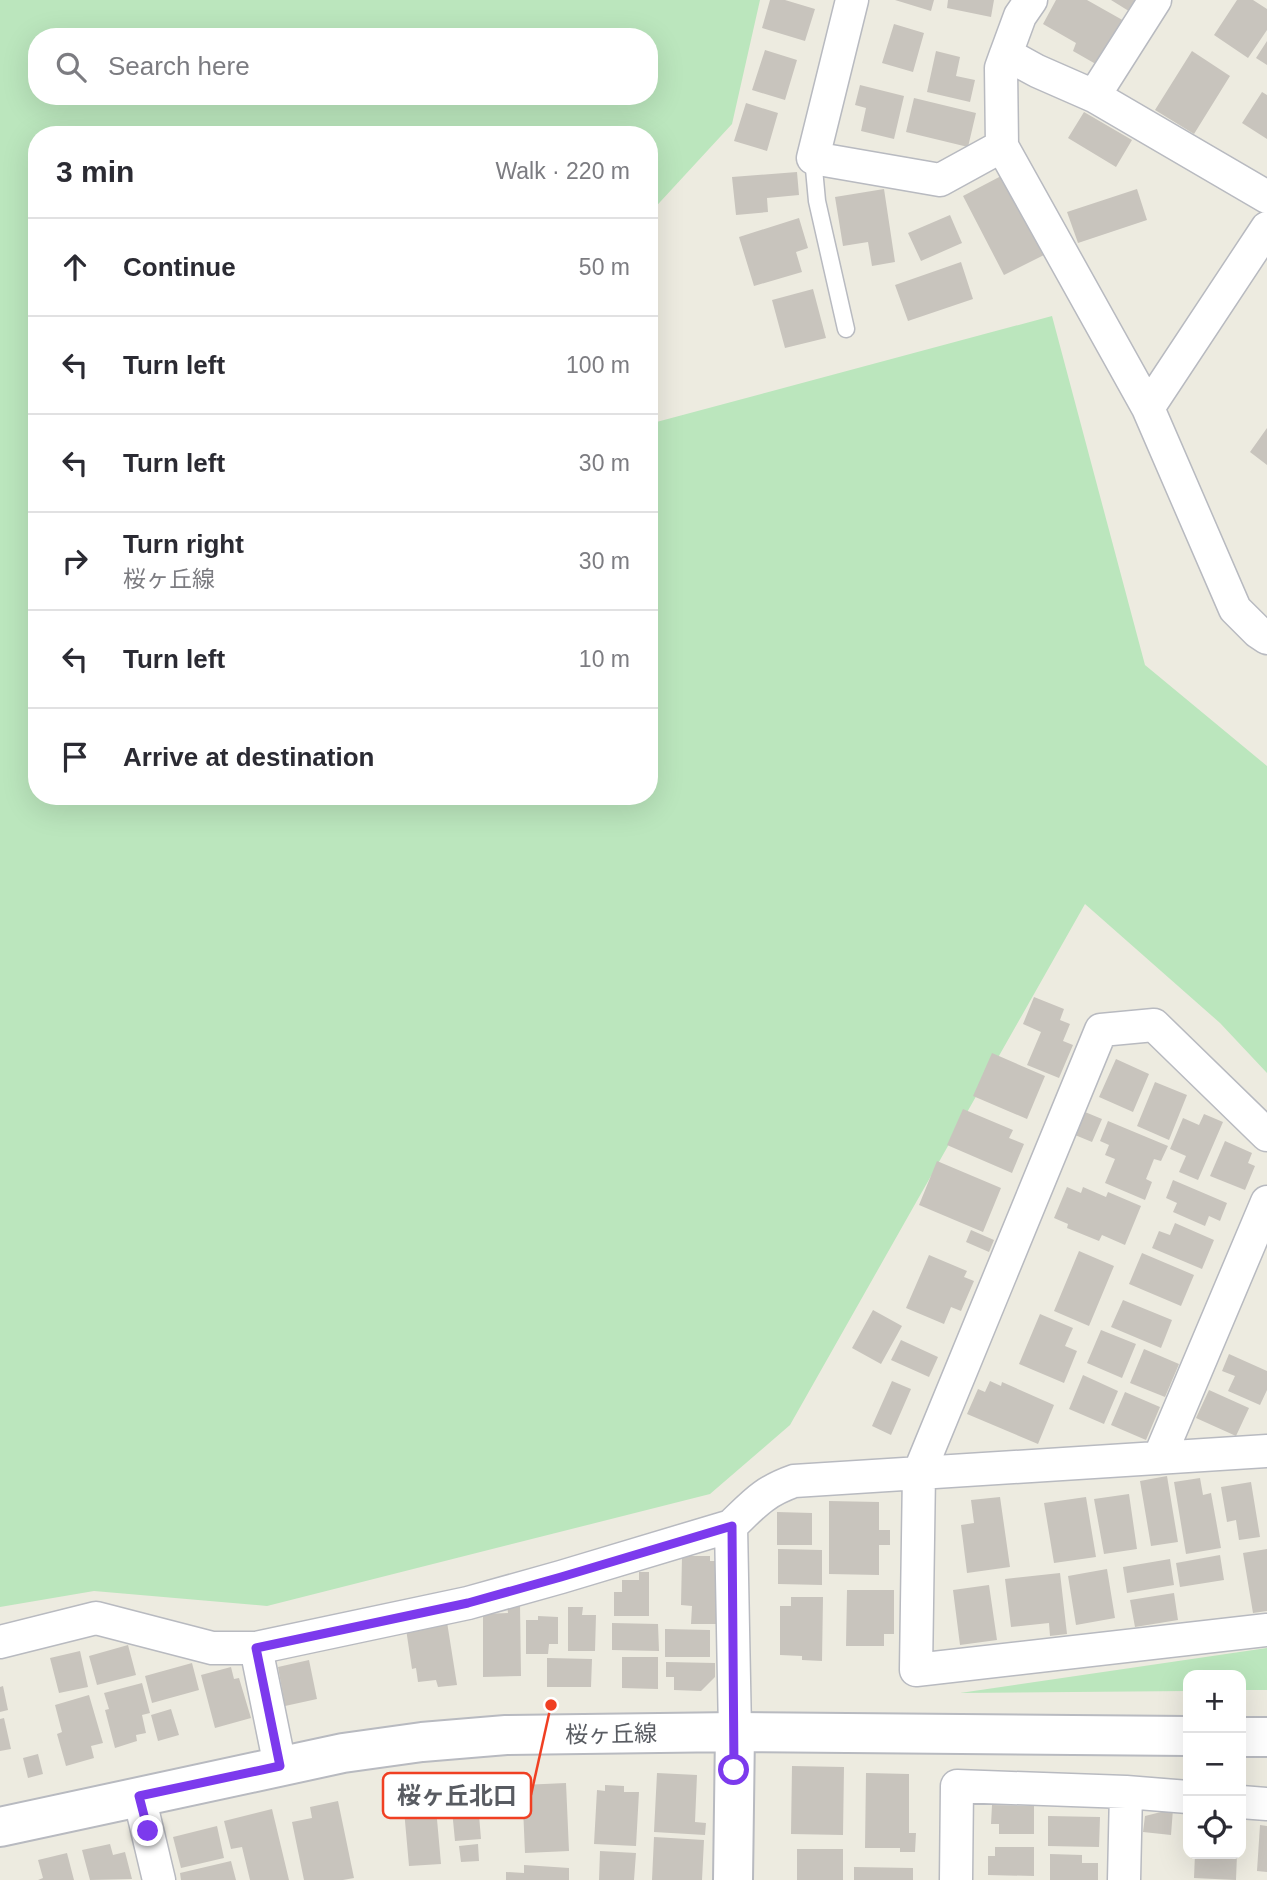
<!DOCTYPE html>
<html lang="en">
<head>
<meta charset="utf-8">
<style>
	:root { --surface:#fff; --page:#f7f7f7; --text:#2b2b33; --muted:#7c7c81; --line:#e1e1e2 }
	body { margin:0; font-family:Helvetica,"Noto Sans JP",sans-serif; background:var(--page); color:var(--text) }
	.controls { position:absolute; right:21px; bottom:21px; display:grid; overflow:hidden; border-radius:14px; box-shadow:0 7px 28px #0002 }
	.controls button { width:63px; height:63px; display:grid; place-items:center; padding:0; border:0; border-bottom:2px solid var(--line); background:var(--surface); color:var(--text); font:35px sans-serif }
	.stop { position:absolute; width:21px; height:21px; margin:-16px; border:5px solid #7c3aed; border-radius:50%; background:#fff }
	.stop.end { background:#7c3aed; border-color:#fff; box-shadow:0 2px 7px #0008 }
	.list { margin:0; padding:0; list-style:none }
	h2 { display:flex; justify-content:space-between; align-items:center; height:91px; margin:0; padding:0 28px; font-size:30px }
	h2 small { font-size:23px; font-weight:400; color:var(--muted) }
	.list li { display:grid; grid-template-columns:46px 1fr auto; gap:21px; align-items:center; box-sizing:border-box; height:98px; padding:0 28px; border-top:2px solid var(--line) }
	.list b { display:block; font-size:26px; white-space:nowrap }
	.list p { margin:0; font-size:23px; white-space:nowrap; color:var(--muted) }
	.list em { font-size:23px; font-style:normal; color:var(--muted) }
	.icon { flex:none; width:38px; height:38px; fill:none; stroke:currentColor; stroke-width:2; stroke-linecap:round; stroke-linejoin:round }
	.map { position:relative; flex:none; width:1267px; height:1880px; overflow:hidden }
	.search { position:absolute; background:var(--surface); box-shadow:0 7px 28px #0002; left:28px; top:28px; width:630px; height:77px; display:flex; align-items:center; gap:18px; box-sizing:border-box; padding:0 24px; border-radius:28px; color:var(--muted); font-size:26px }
	.panel { position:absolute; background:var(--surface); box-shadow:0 7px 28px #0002; left:28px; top:126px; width:630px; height:679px; border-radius:28px }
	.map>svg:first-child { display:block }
	.green { fill:#bbe6bd; fill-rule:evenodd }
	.building { fill:#c8c4bd }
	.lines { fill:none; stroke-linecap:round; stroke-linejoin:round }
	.service-casing { stroke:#b8bac0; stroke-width:19 }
	.minor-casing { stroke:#b8bac0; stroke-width:35 }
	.tertiary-casing { stroke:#b8bac0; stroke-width:42 }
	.service { stroke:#fff; stroke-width:16 }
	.minor { stroke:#fff; stroke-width:32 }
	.tertiary { stroke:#fff; stroke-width:38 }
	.route { stroke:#7c3aed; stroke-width:9 }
	.labels { text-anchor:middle; stroke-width:7; stroke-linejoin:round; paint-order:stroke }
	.street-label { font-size:23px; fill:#595c62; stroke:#fff }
	.leader { fill:none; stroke:#f03f22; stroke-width:2.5 }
	.callout-dot { fill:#f03f22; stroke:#fff; stroke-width:2.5 }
	.callout { fill:#fff; stroke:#f03f22; stroke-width:2.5 }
	.callout-label { font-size:24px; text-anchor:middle; font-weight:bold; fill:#595c62 }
</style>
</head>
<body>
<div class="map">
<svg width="1267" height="1880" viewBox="0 0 1267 1880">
	<rect width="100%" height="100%" fill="#edebe0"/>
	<path class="green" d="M0,0H760L732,124L649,214V135H37V796H649V424L1052,316L1145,665L1267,766V1073L1220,1023L1085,904L790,1425L710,1494L267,1606L94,1591L0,1607ZM37,37H649V96H37Z
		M1267,1648V1690H1241V1675H1188V1691L960,1693Z"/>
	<path class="building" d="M770,0H785L815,9L805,41L762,28Z
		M895,0H934L931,11Z
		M948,0H994L991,17L947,8Z
		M1056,0H1087L1126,22L1101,67L1073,51L1076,43L1043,24Z
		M1111,0H1141L1132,13Z
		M1237,0H1253L1267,9V30L1248,58L1214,35Z
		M894,24L924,33L913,72L882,63Z
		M1267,41V65L1256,58Z
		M765,50L797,60L785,100L752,90Z
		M936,51L960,57L956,76L975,80L970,102L927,92Z
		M1192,51L1230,76L1194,134L1155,110Z
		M860,85L904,96L894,139L861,131L866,108L855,105Z
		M1262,92L1267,95V139L1242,123Z
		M914,98L976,113L968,147L906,132Z
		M746,103L778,113L767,151L734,141Z
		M1084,112L1132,140L1116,167L1068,138Z
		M797,172L799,195L767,198L768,212L736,215L732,177Z
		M1003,175L1044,255L1004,275L963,196Z
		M884,189L895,262L872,266L868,242L843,246L835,197Z
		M1137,189L1147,220L1078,243L1067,212Z
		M950,215L962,243L921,261L908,233Z
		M799,218L808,248L796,252L802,272L754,286L739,237Z
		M961,262L973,299L908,321L895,285Z
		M813,289L826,338L785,348L772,300Z
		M1267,428V465L1250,452Z
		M1034,997L1064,1009L1060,1020L1070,1024L1063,1041L1073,1045L1059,1078L1027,1065L1041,1032L1023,1024Z
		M992,1053L1045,1076L1027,1119L973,1096Z
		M1116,1059L1149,1074L1133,1112L1099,1097Z
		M1155,1082L1187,1095L1169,1140L1137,1126Z
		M963,1109L1013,1130L1009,1138L1024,1144L1012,1173L947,1145Z
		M1085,1112L1102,1119L1092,1142L1075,1135Z
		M1204,1114L1223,1122L1198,1180L1179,1172L1186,1156L1170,1149L1183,1118L1199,1125Z
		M1108,1121L1168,1146L1161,1161L1154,1159L1146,1179L1152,1182L1145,1200L1105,1183L1115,1159L1105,1155L1109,1145L1100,1141Z
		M1225,1141L1252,1153L1248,1163L1255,1166L1245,1190L1210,1176Z
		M937,1161L1001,1188L983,1232L919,1205Z
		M1173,1180L1227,1203L1220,1221L1209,1216L1205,1226L1173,1212L1177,1203L1166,1198Z
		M1067,1187L1081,1193L1083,1187L1106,1197L1108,1192L1141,1206L1125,1245L1102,1235L1099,1241L1067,1228L1068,1224L1054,1218Z
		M1175,1223L1214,1240L1202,1269L1152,1248L1159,1231L1170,1235Z
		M971,1230L994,1240L989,1252L966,1242Z
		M1079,1251L1114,1266L1089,1326L1054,1311Z
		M1142,1253L1194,1275L1181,1306L1129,1284Z
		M929,1255L967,1271L964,1277L974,1281L961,1311L951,1307L944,1324L906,1308Z
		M1123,1300L1172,1320L1161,1348L1111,1327Z
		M873,1310L902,1326L881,1364L852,1348Z
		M1040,1314L1073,1328L1065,1346L1077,1351L1064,1383L1019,1364Z
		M1101,1330L1136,1344L1122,1378L1087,1363Z
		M901,1340L938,1357L929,1377L891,1360Z
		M1144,1349L1179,1364L1165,1397L1130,1383Z
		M1229,1354L1267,1371V1390L1260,1405L1228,1391L1235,1376L1222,1371Z
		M1083,1375L1118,1391L1104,1424L1069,1409Z
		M892,1381L911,1389L891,1435L872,1426Z
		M990,1381L1001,1386L1002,1382L1054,1405L1038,1444L967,1414L978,1389L985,1392Z
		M1209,1390L1249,1408L1236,1436L1196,1418Z
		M1125,1392L1160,1407L1146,1440L1111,1425Z
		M1167,1476L1178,1542L1151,1546L1140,1481Z
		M1200,1478L1203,1495L1211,1493L1221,1548L1186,1554L1174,1482Z
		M1251,1482L1260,1537L1239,1540L1236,1520L1227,1522L1221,1487Z
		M1129,1494L1137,1549L1104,1554L1094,1499Z
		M1000,1497L1010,1567L967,1573L961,1525L974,1523L971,1500Z
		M1086,1497L1096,1557L1054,1563L1044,1503Z
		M829,1501L879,1502V1530H890V1545H879V1575L829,1574Z
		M777,1512L812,1513V1545H777Z
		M778,1549L822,1550V1585L778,1584Z
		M1267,1549V1611L1253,1613L1243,1553Z
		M1220,1555L1224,1580L1180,1587L1176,1563Z
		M682,1556H710V1561H719V1624H691L692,1606L681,1605Z
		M1170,1559L1174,1585L1127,1593L1123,1567Z
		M1107,1569L1115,1618L1076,1625L1068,1576Z
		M639,1572H649V1616H614V1592H622V1580H639Z
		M1060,1573L1067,1634L1050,1636L1049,1623L1011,1627L1005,1579Z
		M989,1585L997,1640L960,1645L953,1590Z
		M847,1590H894V1634H884V1646H846Z
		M1174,1593L1178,1620L1135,1627L1130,1600Z
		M791,1597H823L822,1661L802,1660V1656L780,1655V1606H791Z
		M507,1604H520L521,1676L483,1677V1614L508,1613Z
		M568,1607H583L582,1615H596L595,1651H568Z
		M538,1616L558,1617V1644H549L548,1654H526V1620H538Z
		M447,1622L457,1685L438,1687L436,1680L418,1682L416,1668L412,1669L406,1629Z
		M612,1623L658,1624L659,1651L612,1650Z
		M665,1629L710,1630V1657H665Z
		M128,1645L136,1675L97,1685L89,1656Z
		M80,1651L88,1687L59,1693L50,1658Z
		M622,1657H658V1689L622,1688Z
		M547,1658L592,1659L591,1687H547Z
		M309,1660L317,1699L285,1706L278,1667Z
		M666,1662L715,1663V1677L701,1691L674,1690V1677H666Z
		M192,1663L199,1690L152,1703L145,1676Z
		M231,1667L234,1679L239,1678L251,1718L215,1728L201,1675Z
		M142,1683L150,1713L142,1715L146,1733L136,1735L137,1741L115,1748L105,1710L109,1709L104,1693Z
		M3,1686L8,1710L0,1712V1687Z
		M89,1695L103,1743L91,1746L94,1758L66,1766L57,1734L62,1732L55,1705Z
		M171,1709L179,1735L158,1741L151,1715Z
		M4,1718L11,1749L0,1751V1719Z
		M38,1754L43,1774L28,1778L23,1758Z
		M792,1766L844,1767L843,1835L791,1834Z
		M657,1773L697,1775L695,1822L706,1823L705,1835L654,1832Z
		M866,1773L909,1774V1833H916L915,1852H900V1848H865Z
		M566,1783L569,1851L525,1853L522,1785Z
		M605,1785L624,1786V1792H639L636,1846L594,1844L597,1790L605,1791Z
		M477,1791L481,1839L455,1841L452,1810L441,1811L440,1794Z
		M338,1801L354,1878L343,1880H304L292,1822L312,1818L310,1807Z
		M992,1805L1034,1806V1834H999V1824H991Z
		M436,1808L441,1864L409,1866L404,1810Z
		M272,1809L289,1880H250L242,1847L231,1849L224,1821Z
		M1173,1809L1171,1835L1143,1832L1145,1816Z
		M1048,1816L1100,1817L1099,1847L1048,1846Z
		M1260,1825L1267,1826V1872L1257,1871Z
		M217,1826L224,1858L181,1868L173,1837Z
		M654,1837L704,1840L702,1880H652Z
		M110,1844L113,1855L125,1852L132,1879L90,1880L82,1850Z
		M478,1844L479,1861L461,1862L459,1846Z
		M995,1847H1034V1876L988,1875V1856H995Z
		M797,1849H843V1880H797Z
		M600,1851L636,1853L634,1880H599Z
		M67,1853L74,1880H38L43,1878L38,1860Z
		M1050,1854L1082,1855V1863H1098V1880H1050Z
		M1195,1854H1237L1236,1880L1194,1878Z
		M231,1861L236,1880H181L180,1873Z
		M524,1865L569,1868V1880H506V1872L524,1873Z
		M854,1867L913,1868V1880H854Z"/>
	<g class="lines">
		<defs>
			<path id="service" d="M813,158L817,201L846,329"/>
			<path id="minor" d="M852,0L813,158L940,180L1002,146
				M1031,0L1020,16L1006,54L1037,71L1094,96L1267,197
				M1006,54L1001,68L1002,146L1148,408L1235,609L1258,632L1267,638
				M1094,96L1155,0
				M1148,408L1267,228
				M1267,1135L1154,1025L1101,1030L919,1473L916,1670L1267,1630
				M1159,1458L1267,1202
				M0,1642L96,1618L212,1648H256L468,1603L561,1577L731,1526
				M256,1648L280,1766
				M735,1732L731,1526C754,1504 763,1492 794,1481L1267,1451
				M139,1796L159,1880
				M1241,1802L1267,1804
				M956,1880L957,1786L1126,1792L1188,1797
				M1124,1880L1126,1792"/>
			<path id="tertiary" d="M1241,1737H1267
				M0,1827L343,1753L422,1742L506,1735L735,1732L1188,1736
				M733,1880L735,1732"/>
		</defs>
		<use href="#service" class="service-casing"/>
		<use href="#minor" class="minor-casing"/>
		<use href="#tertiary" class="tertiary-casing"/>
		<use href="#service" class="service"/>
		<use href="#minor" class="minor"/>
		<use href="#tertiary" class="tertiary"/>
	</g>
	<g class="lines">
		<path class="route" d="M148,1831L139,1796L280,1766L256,1648L468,1603L561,1577L732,1526L734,1770"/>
	</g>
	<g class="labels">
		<g class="street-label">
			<text transform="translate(611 1734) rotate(-1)" y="8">桜ヶ丘線</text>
		</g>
	</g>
	<path class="leader" d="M551 1705L531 1795"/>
	<circle class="callout-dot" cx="551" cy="1705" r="7"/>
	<rect class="callout" x="383" y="1773" width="148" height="45" rx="7"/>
	<g class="callout-label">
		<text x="457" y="1804">桜ヶ丘北口</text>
	</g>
</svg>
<div class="controls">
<button>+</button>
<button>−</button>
<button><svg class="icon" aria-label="locate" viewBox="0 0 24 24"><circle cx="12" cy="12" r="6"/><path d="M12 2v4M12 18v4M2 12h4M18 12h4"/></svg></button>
</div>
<div class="stop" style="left:734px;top:1770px"></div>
<div class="stop end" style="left:148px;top:1831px"></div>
<div class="search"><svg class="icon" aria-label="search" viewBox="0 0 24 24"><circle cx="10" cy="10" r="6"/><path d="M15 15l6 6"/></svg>Search here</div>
<section class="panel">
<h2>3 min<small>Walk · 220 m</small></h2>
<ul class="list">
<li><svg class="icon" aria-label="ahead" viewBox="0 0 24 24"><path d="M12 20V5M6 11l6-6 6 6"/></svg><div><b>Continue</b></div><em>50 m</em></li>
<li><svg class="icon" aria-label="left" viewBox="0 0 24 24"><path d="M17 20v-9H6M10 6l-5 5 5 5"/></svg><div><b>Turn left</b></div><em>100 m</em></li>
<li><svg class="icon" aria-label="left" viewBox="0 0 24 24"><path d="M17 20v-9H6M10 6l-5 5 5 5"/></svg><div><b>Turn left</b></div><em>30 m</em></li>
<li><svg class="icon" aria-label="right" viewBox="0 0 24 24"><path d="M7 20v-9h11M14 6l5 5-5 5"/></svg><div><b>Turn right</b><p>桜ヶ丘線</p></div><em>30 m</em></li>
<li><svg class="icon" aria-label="left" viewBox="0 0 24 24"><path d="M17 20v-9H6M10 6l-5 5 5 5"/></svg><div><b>Turn left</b></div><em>10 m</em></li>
<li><svg class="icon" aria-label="arrive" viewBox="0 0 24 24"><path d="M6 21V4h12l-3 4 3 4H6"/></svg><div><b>Arrive at destination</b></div></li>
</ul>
</section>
</div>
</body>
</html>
